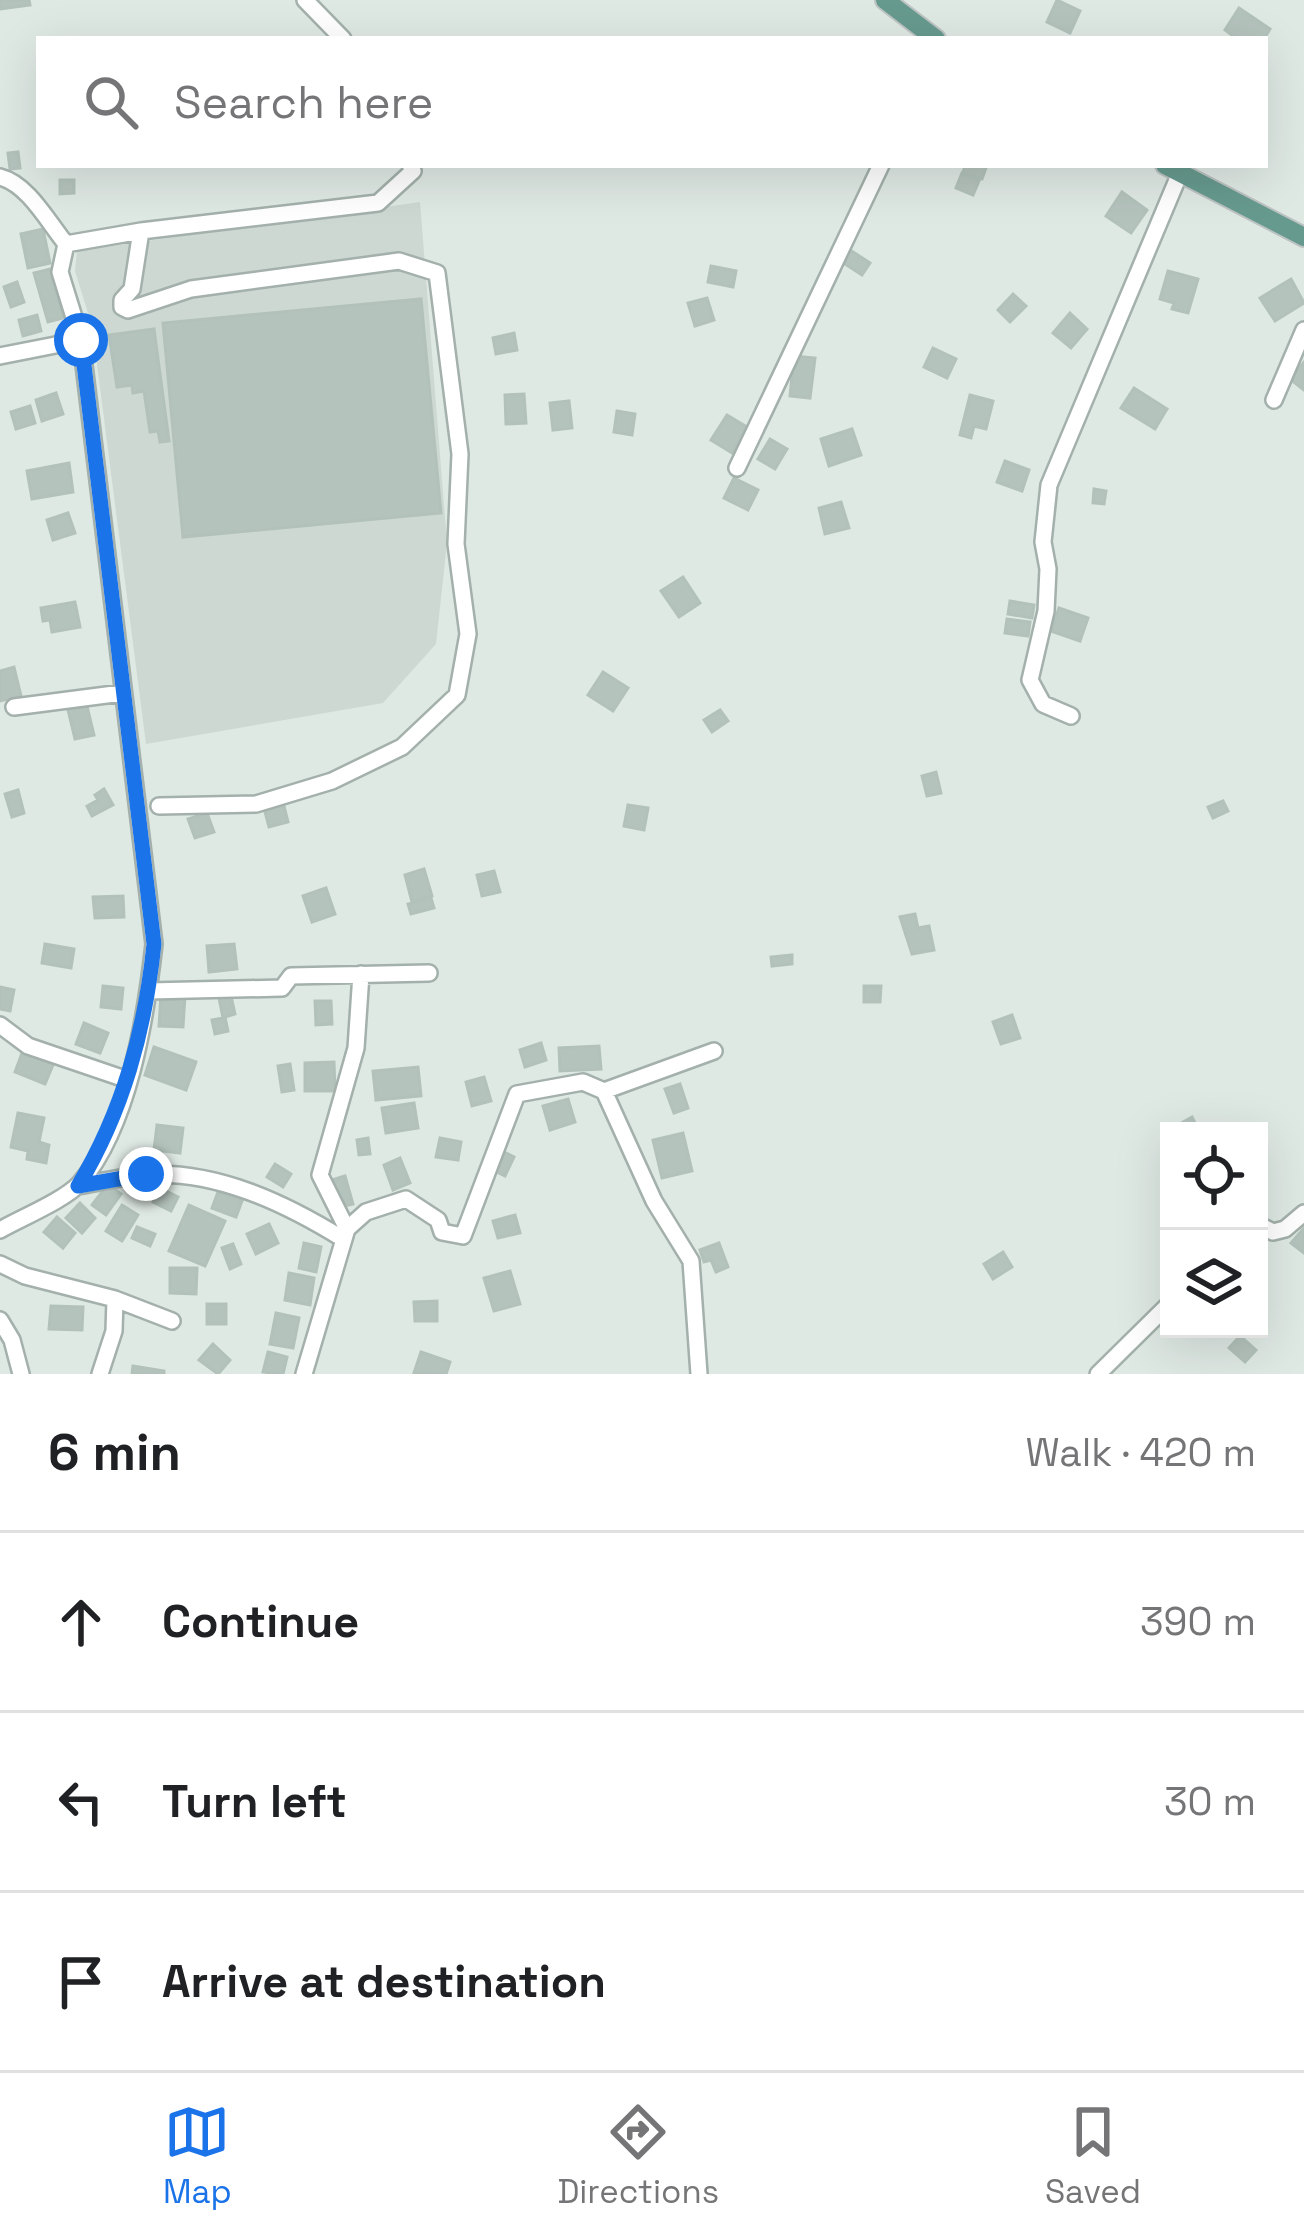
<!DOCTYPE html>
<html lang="en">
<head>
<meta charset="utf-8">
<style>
	:root { --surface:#fff; --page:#f6f6f6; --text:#202124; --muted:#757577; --line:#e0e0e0; --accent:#1a73e8 }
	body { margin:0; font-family:"Space Grotesk",sans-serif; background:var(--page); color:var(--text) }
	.controls { position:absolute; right:36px; bottom:36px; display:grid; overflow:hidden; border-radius:0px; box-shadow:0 12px 48px #0002 }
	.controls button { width:108px; height:108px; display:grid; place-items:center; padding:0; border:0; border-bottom:3px solid var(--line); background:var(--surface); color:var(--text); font:60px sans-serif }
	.stop { position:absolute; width:36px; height:36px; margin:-27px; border:9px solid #1a73e8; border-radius:50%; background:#fff }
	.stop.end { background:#1a73e8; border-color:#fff; box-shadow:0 3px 12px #0008 }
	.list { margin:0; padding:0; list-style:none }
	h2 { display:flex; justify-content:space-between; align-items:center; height:156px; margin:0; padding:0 48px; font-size:51px }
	h2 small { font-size:39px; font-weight:400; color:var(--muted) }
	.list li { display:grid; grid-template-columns:78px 1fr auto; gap:36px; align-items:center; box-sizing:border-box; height:180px; padding:0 48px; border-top:3px solid var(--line) }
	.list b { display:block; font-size:45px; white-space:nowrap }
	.list em { font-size:39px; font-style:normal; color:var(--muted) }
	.icon { flex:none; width:66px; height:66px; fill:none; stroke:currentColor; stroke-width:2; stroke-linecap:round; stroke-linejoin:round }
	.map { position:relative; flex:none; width:1304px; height:1374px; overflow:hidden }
	.search { position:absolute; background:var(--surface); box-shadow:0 12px 48px #0002; left:36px; right:36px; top:36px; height:132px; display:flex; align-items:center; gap:30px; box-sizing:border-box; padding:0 42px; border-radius:0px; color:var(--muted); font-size:45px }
	.sheet { height:696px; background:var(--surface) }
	nav { display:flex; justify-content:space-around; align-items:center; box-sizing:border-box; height:168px; border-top:3px solid var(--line); background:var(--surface); font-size:33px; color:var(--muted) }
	nav a { display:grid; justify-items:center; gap:6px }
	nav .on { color:var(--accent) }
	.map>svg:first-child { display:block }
	.built { fill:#cdd8d3 }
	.building { fill:#b5c3bd; stroke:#b2c2bb; stroke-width:3 }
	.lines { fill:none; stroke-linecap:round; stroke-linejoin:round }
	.minor-casing { stroke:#a3b0ab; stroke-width:20 }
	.major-casing { stroke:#bdc3c2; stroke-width:22 }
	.minor { stroke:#fff; stroke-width:15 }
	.major { stroke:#679a8e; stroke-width:18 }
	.route { stroke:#1a73e8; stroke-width:15 }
</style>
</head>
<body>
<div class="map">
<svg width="1304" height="1374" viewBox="0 0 1304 1374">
	<rect width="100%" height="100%" fill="#dfe9e4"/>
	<path class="built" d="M420,202L447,543L436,644L383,703L146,744L92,326L75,271L77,251Z"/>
	<path class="building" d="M0,0H29L30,5L0,9Z
		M1057,0L1080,11L1070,33L1047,22Z
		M1239,8L1270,29L1264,39H1237L1225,30Z
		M18,152L20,168L10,169L8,153Z
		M965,165H987L982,179L963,173Z
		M962,173L979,181L973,195L956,188Z
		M60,180H74V193L60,194Z
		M1122,192L1147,210L1131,233L1106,216Z
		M43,229L50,263L28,268L21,234Z
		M850,250L870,263L862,275L842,262Z
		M711,266L736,271L733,287L708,282Z
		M50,269L63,318L48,322L34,273Z
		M1168,271L1198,279L1188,313L1172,309L1174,303L1160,299Z
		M1291,279L1304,303L1275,321L1260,298Z
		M17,282L24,302L11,307L4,287Z
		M1013,294L1026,306L1010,322L998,310Z
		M707,298L714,320L695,326L688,303Z
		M421,299L441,513L183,537L163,323Z
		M1070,313L1087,329L1071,348L1053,333Z
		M37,315L41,331L23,336L19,320Z
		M154,329L169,441L160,442L158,431L150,432L144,391L133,393L132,385L117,387L109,335Z
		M514,333L517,350L496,354L493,338Z
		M933,348L956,359L947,378L924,367Z
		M794,356L815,358L810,398L790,396Z
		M1304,362V390L1290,379Z
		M1134,388L1167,409L1155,429L1121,408Z
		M56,393L63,414L42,421L36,400Z
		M524,394L526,423L506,424L505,395Z
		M970,395L993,401L986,429L974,426L971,438L960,435Z
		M569,401L572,428L553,430L550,403Z
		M30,406L35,423L16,429L11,412Z
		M617,411L635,414L632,435L614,432Z
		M727,415L747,427L732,453L711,440Z
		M852,429L861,455L829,466L821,439Z
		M770,439L787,449L775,469L758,459Z
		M1005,461L1029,470L1022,491L997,482Z
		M69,463L73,492L32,499L27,471Z
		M734,478L758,490L748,510L724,498Z
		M1094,489L1106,491L1104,504L1093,503Z
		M841,502L849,528L825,534L819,508Z
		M68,513L75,533L53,540L47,520Z
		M683,577L700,603L679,617L661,591Z
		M1010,601L1034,605L1032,618L1008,614Z
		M75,602L80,627L52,632L50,620L43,621L41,608Z
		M1059,608L1088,618L1080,641L1051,631Z
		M1007,619L1030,622L1028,636L1005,633Z
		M14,667L21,696L0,701V671Z
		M603,672L628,688L613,711L588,695Z
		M87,706L94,735L75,739L68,710Z
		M720,710L728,721L712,732L704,720Z
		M936,772L941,793L927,796L922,776Z
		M104,789L113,805L92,816L87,806L98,800L95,795Z
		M18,790L24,813L12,817L5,794Z
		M1223,801L1228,811L1213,818L1208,807Z
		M283,802L288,822L269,827L264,808Z
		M628,805L648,808L644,830L624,826Z
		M207,813L214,832L195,838L188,819Z
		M424,869L432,896L412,902L405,875Z
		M494,871L500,892L482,896L477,875Z
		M326,888L335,914L312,922L303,896Z
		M123,896L124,917L95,918L93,897Z
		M431,898L434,908L411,914L408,904Z
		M915,914L918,928L929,926L934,950L912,954L900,917Z
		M45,944L74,949L71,968L42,963Z
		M234,944L237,969L209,972L207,946Z
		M792,955V964L772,966L771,957Z
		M103,986L123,988L121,1009L101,1007Z
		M864,986H881L880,1002H864Z
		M0,987L14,990L10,1011L0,1009Z
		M161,994L185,996L183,1027L159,1026Z
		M231,996L235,1014L225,1017L228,1031L215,1034L212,1020L223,1018L219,998Z
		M315,1001H331L332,1024L316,1025Z
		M1012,1015L1020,1038L1001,1044L993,1022Z
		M84,1023L108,1033L100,1053L76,1044Z
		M541,1043L546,1060L525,1067L520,1050Z
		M599,1046L601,1069L560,1071L559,1048Z
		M154,1047L196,1062L186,1090L145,1075Z
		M24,1048L55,1060L45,1084L15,1072Z
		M334,1062L335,1091H305V1063Z
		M290,1064L294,1090L282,1092L278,1066Z
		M418,1067L421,1096L376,1100L373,1071Z
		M484,1077L491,1101L472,1106L466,1082Z
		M680,1084L688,1108L674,1113L665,1089Z
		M568,1099L575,1122L550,1130L543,1106Z
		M414,1103L418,1128L386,1133L382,1108Z
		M18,1113L44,1118L39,1142L49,1145L46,1163L27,1159L28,1151L11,1147Z
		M1192,1117L1199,1131H1176L1174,1127Z
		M157,1125L183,1128L180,1153L154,1150Z
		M683,1133L692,1171L662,1178L653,1140Z
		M368,1138L370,1154L359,1155L357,1140Z
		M440,1138L461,1142L458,1160L436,1157Z
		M502,1151L514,1157L505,1176L493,1170Z
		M400,1158L410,1183L393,1190L384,1165Z
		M275,1164L291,1174L283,1187L267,1177Z
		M345,1176L353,1204L339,1207L332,1180Z
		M108,1184L121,1194L106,1215L92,1205Z
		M160,1188L178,1197L171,1211L153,1202Z
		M218,1192L242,1201L236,1217L212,1208Z
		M80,1203L95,1218L82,1233L66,1218Z
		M122,1205L138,1215L122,1241L106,1231Z
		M189,1205L225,1221L205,1266L169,1251Z
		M515,1215L520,1233L498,1238L493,1221Z
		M57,1217L75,1233L63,1248L44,1232Z
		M269,1224L278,1243L256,1254L247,1234Z
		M137,1227L155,1234L150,1246L132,1238Z
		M1304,1228V1253L1291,1243Z
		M304,1243L321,1247L316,1272L299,1268Z
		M719,1243L728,1267L716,1272L711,1260L704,1262L700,1250Z
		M233,1244L241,1264L230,1269L222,1248Z
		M1003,1252L1012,1267L993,1279L984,1264Z
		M170,1268H197L196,1294L170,1293Z
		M510,1271L520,1304L494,1311L484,1278Z
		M289,1273L314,1278L310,1305L285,1300Z
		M437,1301V1321H415L414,1302Z
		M207,1304H226V1324H207Z
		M51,1306L83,1307L82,1330L49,1329Z
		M276,1313L299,1318L293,1348L270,1344Z
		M1240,1336L1256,1350L1245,1362L1229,1348Z
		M213,1344L230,1360L218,1374L199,1360Z
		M268,1352L287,1357L283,1374L263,1372Z
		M421,1352L450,1362L446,1374L414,1373Z
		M133,1366L164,1371V1374H132Z"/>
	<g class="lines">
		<defs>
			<path id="minor" d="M305,0L343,39
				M0,177C28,184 48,222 66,244
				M141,231L132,289L122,300V307L128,310L191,289L399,261L437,273L460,454L456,544L468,634L457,695L402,747L332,781L256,804L159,806
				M0,356L81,340
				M1274,400L1304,330
				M737,468L881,165
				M14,707L122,693
				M1071,716L1043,704L1030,680L1046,611L1048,569L1043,542L1049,485L1180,173
				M149,991L282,988L291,976L429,973
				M0,1025L28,1046L128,1080
				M604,1091L714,1051
				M78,1186C100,1182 121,1177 143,1175C214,1169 285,1203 343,1239
				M1259,1225L1273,1232L1285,1229L1304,1213
				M347,1229L320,1175L356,1048L361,974
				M0,1230C21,1218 65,1200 80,1183C129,1126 146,1017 154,944L81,340L60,272L66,244L141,231L378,203L413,171L410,165
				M0,1264L25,1276L115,1299L114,1331L100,1374
				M115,1299L172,1321
				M0,1320L12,1340L21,1374
				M304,1374L347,1229L366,1212L406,1199L438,1220L442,1232L463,1236L517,1094L583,1082L604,1091L654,1201L691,1261L699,1374
				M1098,1374L1169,1304"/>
			<path id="major" d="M885,0L936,39
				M1165,165L1304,237"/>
		</defs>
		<use href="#minor" class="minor-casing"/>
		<use href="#major" class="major-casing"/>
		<use href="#minor" class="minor"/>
		<use href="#major" class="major"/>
	</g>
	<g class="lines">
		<path class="route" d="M81,340L154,944C145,1031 123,1111 78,1186L146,1174"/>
	</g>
</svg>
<div class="controls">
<button><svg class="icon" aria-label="locate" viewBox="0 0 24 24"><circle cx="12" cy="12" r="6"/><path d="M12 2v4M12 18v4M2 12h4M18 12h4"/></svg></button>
<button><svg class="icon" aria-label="layers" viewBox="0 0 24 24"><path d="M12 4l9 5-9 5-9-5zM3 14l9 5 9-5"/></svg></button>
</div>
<div class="stop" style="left:81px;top:340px"></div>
<div class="stop end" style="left:146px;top:1174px"></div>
<div class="search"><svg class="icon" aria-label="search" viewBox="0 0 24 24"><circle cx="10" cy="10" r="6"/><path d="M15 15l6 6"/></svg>Search here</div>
</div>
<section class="sheet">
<h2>6 min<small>Walk · 420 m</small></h2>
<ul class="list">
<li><svg class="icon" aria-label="ahead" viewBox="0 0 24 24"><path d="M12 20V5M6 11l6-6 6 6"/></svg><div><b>Continue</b></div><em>390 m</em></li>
<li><svg class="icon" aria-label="left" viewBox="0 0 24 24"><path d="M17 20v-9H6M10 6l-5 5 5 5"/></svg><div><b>Turn left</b></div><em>30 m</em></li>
<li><svg class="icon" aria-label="arrive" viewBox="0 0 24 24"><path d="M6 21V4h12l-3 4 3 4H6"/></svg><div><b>Arrive at destination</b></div></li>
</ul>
</section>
<nav>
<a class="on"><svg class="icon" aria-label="map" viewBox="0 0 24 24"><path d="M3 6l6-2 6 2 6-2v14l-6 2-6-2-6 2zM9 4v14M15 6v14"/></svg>Map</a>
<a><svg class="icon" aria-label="directions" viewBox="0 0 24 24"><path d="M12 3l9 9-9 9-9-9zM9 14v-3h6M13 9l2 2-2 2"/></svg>Directions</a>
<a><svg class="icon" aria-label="saved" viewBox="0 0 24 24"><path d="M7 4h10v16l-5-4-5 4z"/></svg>Saved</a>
</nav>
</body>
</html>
